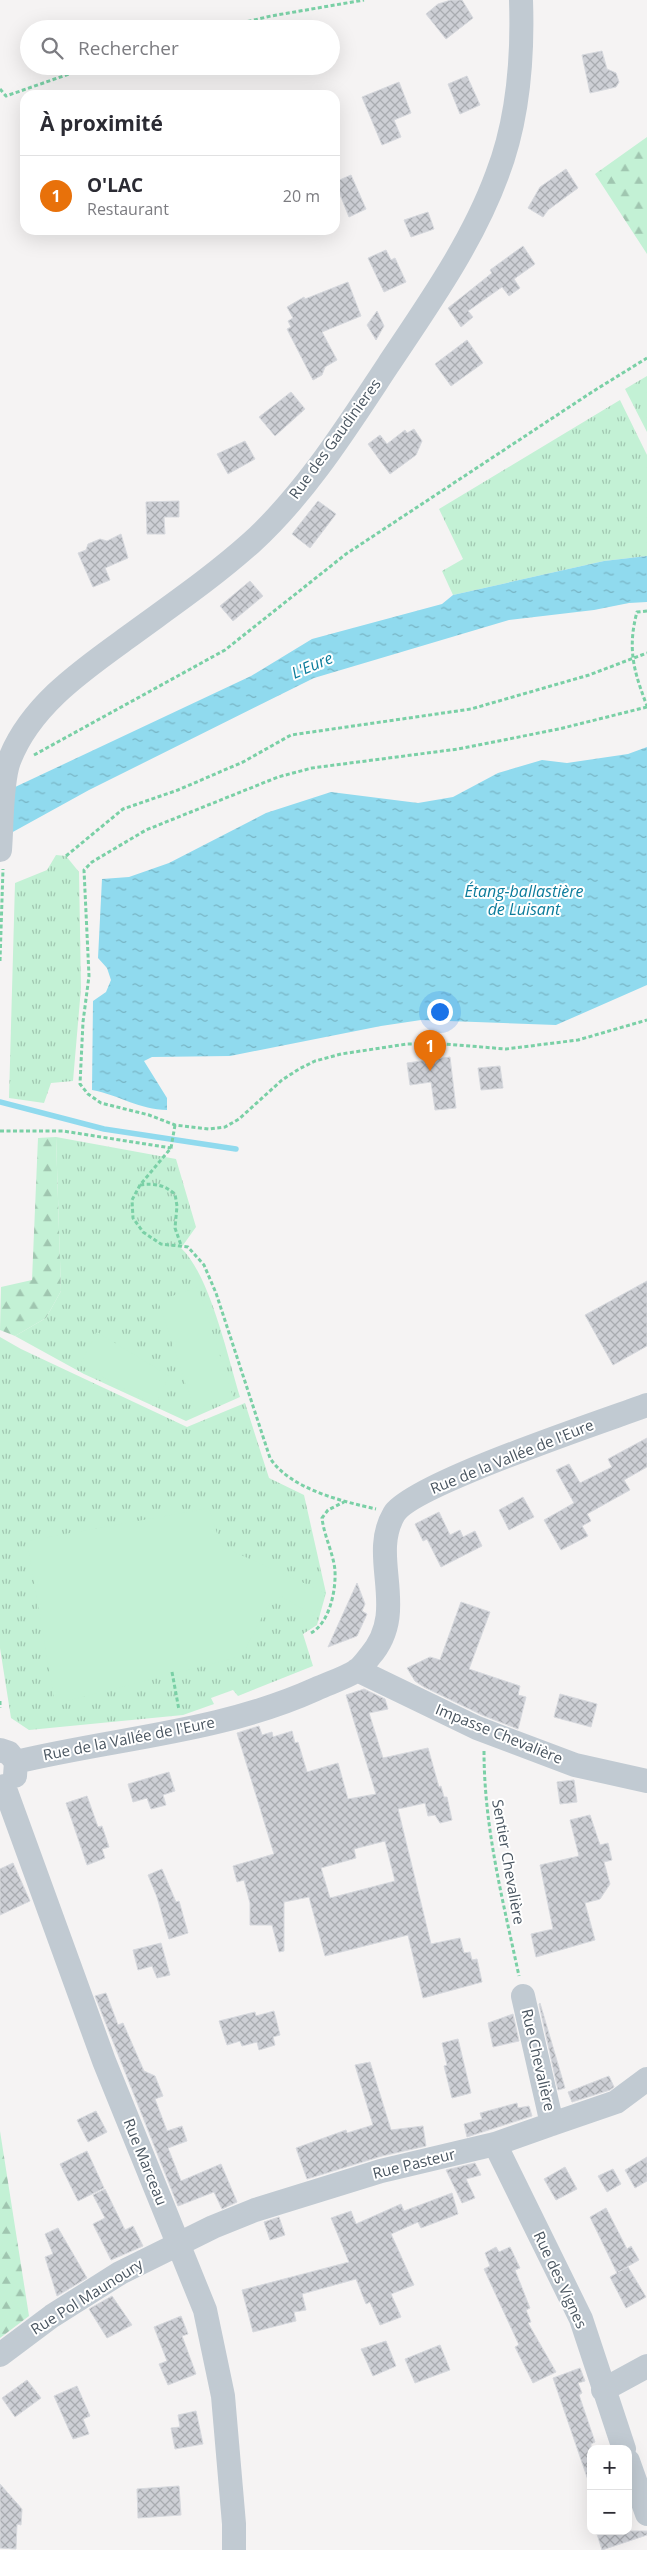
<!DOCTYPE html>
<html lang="fr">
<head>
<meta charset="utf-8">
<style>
	:root { --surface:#fff; --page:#f2f2f3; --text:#2b2b33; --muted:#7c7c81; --line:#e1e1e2; --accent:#1a73e8 }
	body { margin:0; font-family:"Open Sans",sans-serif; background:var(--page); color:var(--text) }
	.controls { position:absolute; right:15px; bottom:15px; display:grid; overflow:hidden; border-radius:10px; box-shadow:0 5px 20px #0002 }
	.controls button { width:45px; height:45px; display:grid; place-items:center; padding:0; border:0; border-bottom:1px solid var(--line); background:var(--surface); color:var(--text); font:25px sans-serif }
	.you { position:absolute; left:439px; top:1011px; width:18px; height:18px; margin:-12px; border:4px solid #fff; border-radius:50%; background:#1a73e8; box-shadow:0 0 0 8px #1a73e833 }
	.badge { display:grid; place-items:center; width:32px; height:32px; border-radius:50%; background:var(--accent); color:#fff; font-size:16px; font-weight:700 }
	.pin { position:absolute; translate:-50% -41px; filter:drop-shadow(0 1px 2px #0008) }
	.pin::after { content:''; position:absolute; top:26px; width:18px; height:15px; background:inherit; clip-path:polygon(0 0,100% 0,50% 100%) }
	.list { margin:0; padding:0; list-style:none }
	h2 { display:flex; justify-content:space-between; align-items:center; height:65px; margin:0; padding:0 20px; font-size:21px }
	h2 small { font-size:16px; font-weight:400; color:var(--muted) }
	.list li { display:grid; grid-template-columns:32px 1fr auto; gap:15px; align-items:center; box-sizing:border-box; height:80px; padding:0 20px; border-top:1px solid var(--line) }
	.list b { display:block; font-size:19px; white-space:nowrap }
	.list p { margin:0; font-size:16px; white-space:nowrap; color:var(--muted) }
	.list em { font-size:16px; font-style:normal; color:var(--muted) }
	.icon { flex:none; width:28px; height:28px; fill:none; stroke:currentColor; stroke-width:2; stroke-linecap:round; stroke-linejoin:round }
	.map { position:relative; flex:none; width:647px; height:2550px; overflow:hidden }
	.search { position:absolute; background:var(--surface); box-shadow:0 5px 20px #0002; left:20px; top:20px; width:320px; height:55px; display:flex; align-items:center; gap:12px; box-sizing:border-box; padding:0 18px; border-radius:28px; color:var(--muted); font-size:19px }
	.panel { position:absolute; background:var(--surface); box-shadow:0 5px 20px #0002; left:20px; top:90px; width:320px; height:145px; border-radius:15px }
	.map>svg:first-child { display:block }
	.grass { fill:url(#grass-tufts) }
	.forest { fill:url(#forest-firs) }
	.pitch { fill:#c3f1d5 }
	.water { fill:url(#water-ripples) }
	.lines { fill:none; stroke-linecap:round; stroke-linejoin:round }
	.stream { stroke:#90daee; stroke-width:5.5 }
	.building { fill:url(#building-cross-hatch); stroke:#d7d9de; fill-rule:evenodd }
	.path { stroke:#7ad0a6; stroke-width:3; stroke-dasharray:4 2.5; stroke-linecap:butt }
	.minor { stroke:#c1cad2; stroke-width:24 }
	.labels { text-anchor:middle; stroke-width:4; stroke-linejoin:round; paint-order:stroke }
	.street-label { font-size:15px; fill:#4a5661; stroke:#fff }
	.water-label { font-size:16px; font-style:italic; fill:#0c7c9b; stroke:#fff }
</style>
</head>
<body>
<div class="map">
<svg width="647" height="2550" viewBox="0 0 647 2550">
	<defs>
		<pattern id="grass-tufts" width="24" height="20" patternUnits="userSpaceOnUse" patternTransform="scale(1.25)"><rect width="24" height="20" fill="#c3f1d5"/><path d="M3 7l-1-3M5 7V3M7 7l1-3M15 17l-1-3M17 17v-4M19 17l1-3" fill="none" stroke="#a0c6b0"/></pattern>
		<pattern id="forest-firs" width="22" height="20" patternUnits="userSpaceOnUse" patternTransform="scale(1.25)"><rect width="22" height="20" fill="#c3f1d5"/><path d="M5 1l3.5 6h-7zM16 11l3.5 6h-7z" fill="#a0c6b0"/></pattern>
		<pattern id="water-ripples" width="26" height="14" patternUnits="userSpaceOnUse" patternTransform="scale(1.25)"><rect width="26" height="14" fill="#90daee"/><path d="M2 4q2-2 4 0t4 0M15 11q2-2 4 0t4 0" fill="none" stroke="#78b4c4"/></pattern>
		<pattern id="building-cross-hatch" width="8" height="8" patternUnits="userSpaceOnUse" patternTransform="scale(1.25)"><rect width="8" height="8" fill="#cdcfd5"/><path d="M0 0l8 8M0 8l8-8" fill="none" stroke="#a8abb0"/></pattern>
	</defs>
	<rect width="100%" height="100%" fill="#f5f3f3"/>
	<path class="grass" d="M647,376V432L625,389Z
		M620,400L647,455V556L604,561L453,595L442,571L463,559L439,509Z
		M56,855L66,856L79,872L81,988L73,1081L51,1083L44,1103L9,1098L15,883L47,870Z
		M56,1137L176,1159L196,1227L181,1248C210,1275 228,1358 240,1397L186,1421L84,1374L15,1336L46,1318L61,1291Z
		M0,1337L21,1349L187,1427L245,1403L269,1478L304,1495L326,1593L317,1625L303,1634L313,1666L238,1696L233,1690L211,1698L214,1704L183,1715L29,1730L11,1718L0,1648Z"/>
	<path class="forest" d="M647,137V254L595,174Z
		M56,1137L61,1291L46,1318L15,1336L0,1330L1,1287L32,1280L38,1138Z
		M0,2131L29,2316L0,2338Z"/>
	<path class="pitch" d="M198,1287L233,1397L194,1409L158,1301Z
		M97,1332L169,1376L155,1406L80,1364Z
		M209,1508L221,1546L326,1593L314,1616L281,1596L267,1607L242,1656L55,1704L27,1541Z"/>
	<path class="water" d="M647,556V602L629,603L594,610L509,620L314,678L89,790L11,833L13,788L251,676L312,639L442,604L453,595L604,561Z
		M647,747V985L556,1025L421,1020L381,1026L230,1056L152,1057L144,1061L167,1098V1110C140,1110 119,1095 92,1090L93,1001L106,992L111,980L107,968L98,958L102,879L129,877L169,863L266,813L331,792L418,803L453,797L498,773L542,760L567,763L628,754Z"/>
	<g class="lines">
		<path class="stream" d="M0,1102L104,1129L236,1149"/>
	</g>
	<path class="building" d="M451,0H462L473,18L446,39L426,14L438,4Z
		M602,51L607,69L616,73L619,82L616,87L590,93L582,55Z
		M467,76L480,105L460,114L448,84Z
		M399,82L411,113L394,120L401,137L382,145L362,97Z
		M566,169L578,188L548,210L543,217L528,208L540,187Z
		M351,175L366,209L349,217L335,182Z
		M428,212L434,229L411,237L404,220Z
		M523,246L535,264L514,279L520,288L509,296L502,287L468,311L473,317L461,327L448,308L492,273L490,270Z
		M386,250L391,260L395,258L406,282L384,292L368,258Z
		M348,282L361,316L322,332L337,360L325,367L322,375L313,380L287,329L291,327L288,321L293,318L287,307L304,297L305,299Z
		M377,311L384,326L376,340L367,325Z
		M467,340L483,363L451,386L435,364Z
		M291,392L305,409L275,436L259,417Z
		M414,429L422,441L416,455L390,474L368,444L380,435L387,444L405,430L407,433Z
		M245,441L255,459L228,474L217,454Z
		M179,501V517H164L165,534H147L146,502Z
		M318,501L336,514L310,548L292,534Z
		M121,534L128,558L105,568L110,580L93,587L78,553L86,550L88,544L100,539L107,541Z
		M250,581L263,596L233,621L220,606Z
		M450,1057L456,1108L435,1110L431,1082L410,1085L407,1063Z
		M500,1066L503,1088L481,1090L478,1068Z
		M647,1281V1346L613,1365L585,1315Z
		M647,1438V1467L624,1480L630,1490L587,1514L591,1521L582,1526L588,1536L561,1550L544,1520L574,1503L556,1470L569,1464L580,1483L612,1467L608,1459Z
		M523,1497L534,1517L509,1530L499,1510Z
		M439,1512L450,1535L460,1530L463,1537L475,1531L482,1546L441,1567L427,1539L423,1541L415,1524Z
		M357,1583L365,1604L362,1611L367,1614L357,1636L328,1647Z
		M461,1602L490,1612L469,1669L520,1686L518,1695L526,1697L518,1729L482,1715L424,1687L415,1681L407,1668L430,1657L440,1660Z
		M364,1689L385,1699L388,1709L369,1713L383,1758L428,1748L439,1787L441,1786L444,1797H447L452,1820L440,1823L435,1815L428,1816L425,1803L398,1809L431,1944L460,1938L464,1953L470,1952L472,1960L477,1959L482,1982L423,1998L408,1935L325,1956L309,1897L284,1902V1951L279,1952L272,1925H250V1903L244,1880L237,1882L233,1866L274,1854L237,1733L259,1726L262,1735L272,1732L273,1737L292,1731L295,1743L298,1742L307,1772L338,1763L348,1799L376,1794L346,1695ZM385,1841L395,1881L330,1898L321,1868L356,1858L354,1849Z
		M560,1694L597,1704L591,1727L554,1717Z
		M169,1772L175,1791L163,1795L166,1805L151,1809L147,1798L133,1802L128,1784Z
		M574,1780L577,1802L560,1804L557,1782Z
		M87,1796L98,1827L102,1826L109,1847L102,1849L105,1858L87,1865L66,1803Z
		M590,1815L600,1845L608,1843L612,1860L604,1862L610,1884L600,1899L585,1903L595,1940L536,1957L531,1934L553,1929L540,1865L579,1856L570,1820Z
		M13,1863L30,1901L0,1915V1869Z
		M162,1869L176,1902L179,1901L188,1933L169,1939L157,1897L148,1875Z
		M161,1943L170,1975L157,1978L152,1966L138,1970L133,1950Z
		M106,1993L118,2025L123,2023L144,2071L155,2076L163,2096L155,2099L167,2131L182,2126L187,2141L168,2148L181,2181L221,2164L237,2202L222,2209L214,2192L178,2206L95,1996Z
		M540,2003L565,2088L558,2090L539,2004Z
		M274,2011L280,2035L273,2037L275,2045L259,2050L257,2042L242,2046L240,2041L227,2045L219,2021L255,2012L256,2016Z
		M513,2014L519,2041L493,2047L488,2023Z
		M458,2039L471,2093L452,2098L444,2066L447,2065L442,2043Z
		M370,2062L391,2130L423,2126L426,2146L382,2156L307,2179L296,2148L346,2130L347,2133L373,2125L355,2065Z
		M609,2076L614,2087L610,2090L572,2102L568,2092Z
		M517,2103L518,2108L529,2106L532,2116L467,2137L464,2124L482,2119L480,2113Z
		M96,2111L107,2132L88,2142L77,2120Z
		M87,2151L104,2188L78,2201L60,2164Z
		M647,2157V2181L635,2188L625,2170Z
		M475,2163L481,2175L466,2179L475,2198L462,2203L446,2170Z
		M565,2167L577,2189L556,2200L544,2179Z
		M613,2169L621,2184L607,2192L598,2176Z
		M105,2189L125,2230L133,2226L143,2246L111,2260L93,2224L105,2218L93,2195Z
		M452,2193L458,2214L421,2228L418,2222L391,2234L414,2285L391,2294L401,2317L380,2325L370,2302L366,2304L356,2279L302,2294L306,2310L294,2312L296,2321L253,2332L242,2290L349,2262L331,2218L351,2211L356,2224L401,2204L404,2211Z
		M606,2208L627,2249L631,2246L639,2260L618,2272L628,2267L646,2297L626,2308L610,2277L617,2273L590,2217Z
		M279,2217L285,2235L270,2240L264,2222Z
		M58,2228L87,2278L57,2296L45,2257L53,2254L45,2234Z
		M496,2247L499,2252L510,2247L520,2268L515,2270L530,2308L526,2310L531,2322L528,2323L556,2372L533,2383L515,2347L519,2345L484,2269L490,2266L485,2253Z
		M112,2296L132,2325L107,2338L89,2309Z
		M181,2316L188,2334L182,2336L196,2374L168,2385L159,2364L167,2361L154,2327Z
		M386,2341L396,2366L373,2376L361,2349Z
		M440,2345L450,2370L415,2383L405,2359Z
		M580,2368L585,2381L578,2383L582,2393L579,2395L595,2442L591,2444V2480H588L553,2378Z
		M27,2380L41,2398L15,2417L2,2398Z
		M77,2386L90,2416L83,2419L89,2434L73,2439L54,2396Z
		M196,2411L203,2444L175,2449L171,2428L180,2427L178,2415Z
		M0,2484L22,2509L21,2525L17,2524L16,2549L0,2548Z
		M179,2486L181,2515L138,2518L137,2489Z
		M608,2531H647V2535L602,2550L597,2534Z"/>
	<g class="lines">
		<path class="path" d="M216,29L271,16L364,0
			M0,89L6,96L92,66
			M647,611L637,612C627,649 634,672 647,706
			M647,707L559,729L458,749L312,768L278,777L146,830L92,862L84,870L89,976L83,1022L80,1084L88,1094L101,1103L149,1115L175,1125L209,1129L225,1127L239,1119L282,1080L299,1069L315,1061L341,1054L407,1044H445L506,1049L578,1040L647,1020
			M34,755L225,650L346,554L592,392L647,358
			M66,856L123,809L178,790L243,762L291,735L471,709L589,675L647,653
			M0,961L3,869
			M175,1125L171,1148L140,1185L132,1200L133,1218L143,1232L161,1244L188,1247L204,1265L216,1293L270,1458C290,1489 341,1501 376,1509
			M0,1131H63L171,1148
			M140,1185C155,1183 164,1185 175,1194L177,1206L175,1228L181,1245
			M311,1633C329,1623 336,1592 335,1571C334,1555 324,1536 322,1518L328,1510L344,1502
			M172,1672L179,1710
			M0,1701V1708
			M484,1751C484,1828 503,1901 519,1976"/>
		<path class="minor" d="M0,850C2,826 1,782 9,761C30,705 84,669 131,635C172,605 213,577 251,543C306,493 347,427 388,365C428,305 472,243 497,175C518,121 523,58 521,0
			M357,1670L477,1728L575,1765L647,1781
			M0,1750L9,1753L16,1762L15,1776
			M16,1762C116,1738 221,1732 316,1689C329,1683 345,1678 356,1671C362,1667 366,1661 370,1656C410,1610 368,1558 394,1514C412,1484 604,1421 647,1405
			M4,1786L104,2061L205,2310L223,2396L234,2524V2550
			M523,1996L552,2124
			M495,2144L581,2319L624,2449
			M0,2355L52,2316L120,2273L213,2227L255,2210L381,2171L495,2144L552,2124L616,2102L647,2079
			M603,2390L647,2366
			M628,2461L647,2514"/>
	</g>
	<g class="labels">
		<g class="street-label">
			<text transform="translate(335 439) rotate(-54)" y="5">Rue des Gaudinieres</text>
			<text transform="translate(512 1457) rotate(-22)" y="5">Rue de la Vallée de l'Eure</text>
			<text transform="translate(499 1734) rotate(22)" y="5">Impasse Chevalière</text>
			<text transform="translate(129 1739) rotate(-11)" y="5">Rue de la Vallée de l'Eure</text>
			<text transform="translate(508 1862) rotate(80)" y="5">Sentier Chevalière</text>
			<text transform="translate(538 2060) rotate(77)" y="5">Rue Chevalière</text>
			<text transform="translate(145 2162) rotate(68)" y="5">Rue Marceau</text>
			<text transform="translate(414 2164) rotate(-14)" y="5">Rue Pasteur</text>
			<text transform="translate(560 2280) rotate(65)" y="5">Rue des Vignes</text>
			<text transform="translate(87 2297) rotate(-32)" y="5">Rue Pol Maunoury</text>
		</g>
		<g class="water-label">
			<text transform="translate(312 665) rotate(-23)" y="6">L'Eure</text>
			<text x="524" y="897">Étang-ballastière<tspan x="524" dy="18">de Luisant</tspan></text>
		</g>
	</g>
</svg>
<div class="controls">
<button>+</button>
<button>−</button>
</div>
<div class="you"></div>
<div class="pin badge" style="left:430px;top:1071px;background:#e8710a">1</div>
<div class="search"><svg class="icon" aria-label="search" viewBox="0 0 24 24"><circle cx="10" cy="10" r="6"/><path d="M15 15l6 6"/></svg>Rechercher</div>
<section class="panel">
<h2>À proximité<small></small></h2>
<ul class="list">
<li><span class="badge" style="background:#e8710a">1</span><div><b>O'LAC</b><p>Restaurant</p></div><em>20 m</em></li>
</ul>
</section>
</div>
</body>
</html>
